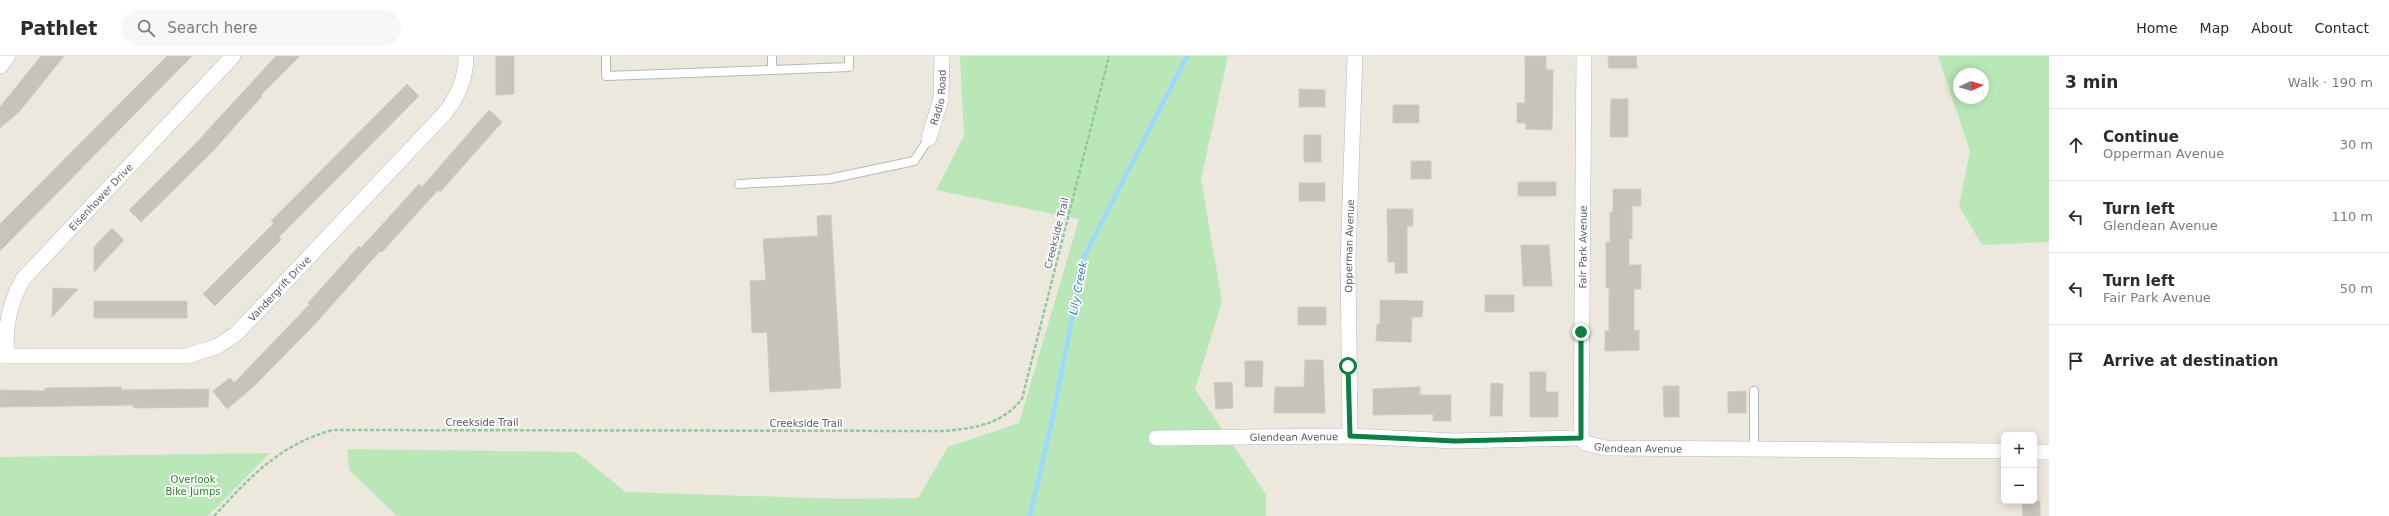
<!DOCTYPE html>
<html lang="en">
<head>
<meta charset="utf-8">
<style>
	:root { --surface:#fff; --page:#f7f7f7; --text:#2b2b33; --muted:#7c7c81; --line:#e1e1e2 }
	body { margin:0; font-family:"DejaVu Sans",sans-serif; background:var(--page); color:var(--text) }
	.controls { position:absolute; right:12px; bottom:12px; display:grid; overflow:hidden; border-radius:6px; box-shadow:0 2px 10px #0003 }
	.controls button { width:36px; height:36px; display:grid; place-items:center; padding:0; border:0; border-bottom:1px solid var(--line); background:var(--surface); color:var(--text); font:20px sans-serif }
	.compass { position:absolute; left:1953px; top:12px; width:36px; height:36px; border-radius:50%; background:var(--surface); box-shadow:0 2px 10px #0003; rotate:86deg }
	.stop { position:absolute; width:12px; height:12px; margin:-9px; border:3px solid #0b8043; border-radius:50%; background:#fff }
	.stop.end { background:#0b8043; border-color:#fff; box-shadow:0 1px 4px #0008 }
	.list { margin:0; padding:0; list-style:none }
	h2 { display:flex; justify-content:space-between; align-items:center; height:52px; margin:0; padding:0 16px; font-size:17px }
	h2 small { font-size:13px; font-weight:400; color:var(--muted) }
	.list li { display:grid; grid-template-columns:26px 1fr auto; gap:12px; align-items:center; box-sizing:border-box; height:72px; padding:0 16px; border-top:1px solid var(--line) }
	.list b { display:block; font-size:15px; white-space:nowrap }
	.list p { margin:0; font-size:13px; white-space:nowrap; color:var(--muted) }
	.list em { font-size:13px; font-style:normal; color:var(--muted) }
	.icon { flex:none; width:22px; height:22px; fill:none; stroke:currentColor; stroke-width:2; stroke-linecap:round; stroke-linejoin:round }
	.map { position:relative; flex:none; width:2049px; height:460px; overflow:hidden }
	header { display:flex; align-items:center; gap:24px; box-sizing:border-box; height:56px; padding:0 20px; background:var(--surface); border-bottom:1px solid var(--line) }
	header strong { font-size:19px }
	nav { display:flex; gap:22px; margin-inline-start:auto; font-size:14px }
	.search { width:280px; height:36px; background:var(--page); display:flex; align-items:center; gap:10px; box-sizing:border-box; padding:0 14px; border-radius:22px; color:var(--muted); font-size:15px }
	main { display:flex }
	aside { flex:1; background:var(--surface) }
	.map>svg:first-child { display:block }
	.green { fill:#bae7b8; fill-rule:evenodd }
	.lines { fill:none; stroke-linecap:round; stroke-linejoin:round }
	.stream { stroke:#9bd9ff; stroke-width:4.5 }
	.building { fill:#c7c3bb; stroke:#d1c9bc }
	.lane-casing { stroke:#b4b8bd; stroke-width:10 }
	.street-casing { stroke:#b4b8bd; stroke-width:16 }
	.path { stroke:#91c89d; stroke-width:2.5; stroke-dasharray:4 2; stroke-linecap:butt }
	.lane { stroke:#fff; stroke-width:8 }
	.street { stroke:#fff; stroke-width:15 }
	.route { stroke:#0b8043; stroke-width:5 }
	.labels { text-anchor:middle; stroke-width:3.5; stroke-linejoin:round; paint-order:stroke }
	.street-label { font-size:10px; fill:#575c61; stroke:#fff }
	.park-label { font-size:10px; fill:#2e832d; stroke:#fff }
	.water-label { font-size:11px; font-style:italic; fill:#327bb8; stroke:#fff }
</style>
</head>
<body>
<header>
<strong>Pathlet</strong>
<div class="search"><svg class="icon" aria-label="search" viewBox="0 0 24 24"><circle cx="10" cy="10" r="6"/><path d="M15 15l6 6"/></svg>Search here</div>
<nav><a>Home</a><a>Map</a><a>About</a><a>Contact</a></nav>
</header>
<main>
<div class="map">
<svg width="2049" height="460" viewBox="0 0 2049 460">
	<rect width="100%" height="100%" fill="#ece8de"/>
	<path class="green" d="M960,0H1228L1201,123L1222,246L1195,333L1266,438V460H397L349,414L347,393L576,396L626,436L844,443L918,442L948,391L1019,367L1079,163L936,134L964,80Z
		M1938,0H2049V186L1982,189L1959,150L1970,95ZM1959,18H1983V42H1959Z
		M270,397L208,460H0V401Z"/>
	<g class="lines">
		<path class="stream" d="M1030,460L1052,365L1084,201L1187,0"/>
	</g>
	<path class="building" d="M41,0H64L19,56L0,72V51Z
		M167,0H192L0,195V168Z
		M276,0H300L261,39L262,40L212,96L141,166L129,154L198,85Z
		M496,0H514V38L496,39Z
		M1525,0H1546V14H1553L1552,74L1526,73V67H1517V47H1525Z
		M1608,0H1636L1637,12H1609Z
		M407,28L419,40L279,181L281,184L215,250L203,238L274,167L271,165Z
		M1299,33L1325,34V51H1299Z
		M1611,43H1628V81H1610Z
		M1393,49H1419V67H1393Z
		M489,54L502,66L440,136L438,134L382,196L380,195L315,268L253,331L227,353L213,335L230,322L234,327L310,248L308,247L359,190L361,192L419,128L422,131Z
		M1304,79H1321V106H1304Z
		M1411,105H1431V123H1411Z
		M1518,126H1556V140H1518Z
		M1299,127H1325V145H1299Z
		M1613,133H1641V150H1632V183L1629,182V209H1641V233H1634V275L1639,274V294L1605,295V275H1609V232H1606V186H1610V156H1613Z
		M1387,153H1413V170H1407V217H1395V206H1388Z
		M831,159L841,332L770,336L767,276L752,277L750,225L766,224L763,183L818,180L817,160Z
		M112,172L124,184L94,216V191Z
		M1521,189H1549L1552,230H1523Z
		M53,232L78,233L52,261Z
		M1485,239H1514V256H1485Z
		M1380,244L1423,245L1422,261H1412L1411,286L1376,285L1377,268H1380Z
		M94,245H187V262H94Z
		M1298,251H1326V269H1298Z
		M1305,304H1323L1325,357H1274L1275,331H1304Z
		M1245,305H1263L1262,331H1245Z
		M1530,316H1546V336H1558V361H1530Z
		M1232,326L1233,352L1216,353L1214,327Z
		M1491,327L1503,328L1502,360H1490Z
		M1663,330H1679V361H1664Z
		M121,331V334L209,333L208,351L134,352L133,349L0,351V334L45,335V332Z
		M1420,331V339H1451V365H1433V358L1373,359V333Z
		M1746,335V357H1728V336Z
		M2022,445H2040V460H2023Z"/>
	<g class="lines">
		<defs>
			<path id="lane" d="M606,0V20L772,14V0
				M772,14L849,11V0
				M739,128L829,123L914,105L929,82
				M1754,335V394"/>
			<g id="street">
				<path d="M0,10L8,0"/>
				<path id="s1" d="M929,82L941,43L942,0"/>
				<path id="s2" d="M0,300H187L218,290L236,278L444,58C458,41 466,23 466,0"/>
				<path id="s3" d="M7,300C4,272 9,248 23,223L233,0"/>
				<path id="s4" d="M1350,380L1348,204L1355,0"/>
				<path id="s5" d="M1156,382L1350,380L1455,385L1581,382"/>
				<path id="s6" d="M1581,382L1585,387L1605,392L2004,395"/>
				<path id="s7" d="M1581,382L1584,0"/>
				<path d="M2034,396H2049"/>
			</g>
		</defs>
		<use href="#lane" class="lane-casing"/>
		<use href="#street" class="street-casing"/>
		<path class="path" d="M214,460C250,421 280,388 333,374L945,375C976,372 1002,368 1022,343L1109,0"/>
		<use href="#lane" class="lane"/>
		<use href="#street" class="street"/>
	</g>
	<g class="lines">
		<path class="route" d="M1348,310L1350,380L1455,385L1581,382V276"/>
	</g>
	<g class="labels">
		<g class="street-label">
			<text dy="4" stroke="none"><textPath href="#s1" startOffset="42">Radio Road</textPath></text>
			<text dy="4" stroke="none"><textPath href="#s3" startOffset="193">Eisenhower Drive</textPath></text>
			<text transform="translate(1056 177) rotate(-76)" y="4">Creekside Trail</text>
			<text dy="4" stroke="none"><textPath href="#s4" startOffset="190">Opperman Avenue</textPath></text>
			<text dy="4" stroke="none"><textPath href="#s7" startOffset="191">Fair Park Avenue</textPath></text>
			<text dy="4" stroke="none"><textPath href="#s2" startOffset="304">Vandergrift Drive</textPath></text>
			<text x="482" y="370">Creekside Trail</text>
			<text x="806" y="371">Creekside Trail</text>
			<text dy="4" stroke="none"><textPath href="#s5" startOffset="138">Glendean Avenue</textPath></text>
			<text dy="4" stroke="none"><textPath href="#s6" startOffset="60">Glendean Avenue</textPath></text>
		</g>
		<g class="park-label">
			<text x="193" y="427">Overlook<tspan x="193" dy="12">Bike Jumps</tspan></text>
		</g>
		<g class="water-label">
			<text transform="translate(1078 232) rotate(-79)" y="4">Lily Creek</text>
		</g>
	</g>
</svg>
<div class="controls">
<button>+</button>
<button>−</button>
</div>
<svg class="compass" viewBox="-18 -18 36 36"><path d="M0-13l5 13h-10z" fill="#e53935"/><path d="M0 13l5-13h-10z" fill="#7c7c81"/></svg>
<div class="stop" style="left:1348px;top:310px"></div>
<div class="stop end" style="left:1581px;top:276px"></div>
</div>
<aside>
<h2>3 min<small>Walk · 190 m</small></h2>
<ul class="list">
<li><svg class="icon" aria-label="ahead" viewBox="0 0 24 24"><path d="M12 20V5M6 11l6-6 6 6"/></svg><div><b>Continue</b><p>Opperman Avenue</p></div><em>30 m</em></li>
<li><svg class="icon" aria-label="left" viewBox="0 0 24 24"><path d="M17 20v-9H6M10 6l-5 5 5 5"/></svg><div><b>Turn left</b><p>Glendean Avenue</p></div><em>110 m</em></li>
<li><svg class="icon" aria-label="left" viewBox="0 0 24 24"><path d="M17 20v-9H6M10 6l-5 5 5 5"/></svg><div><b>Turn left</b><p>Fair Park Avenue</p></div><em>50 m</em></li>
<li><svg class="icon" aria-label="arrive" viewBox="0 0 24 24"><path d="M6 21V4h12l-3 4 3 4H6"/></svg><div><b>Arrive at destination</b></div></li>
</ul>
</aside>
</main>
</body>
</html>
